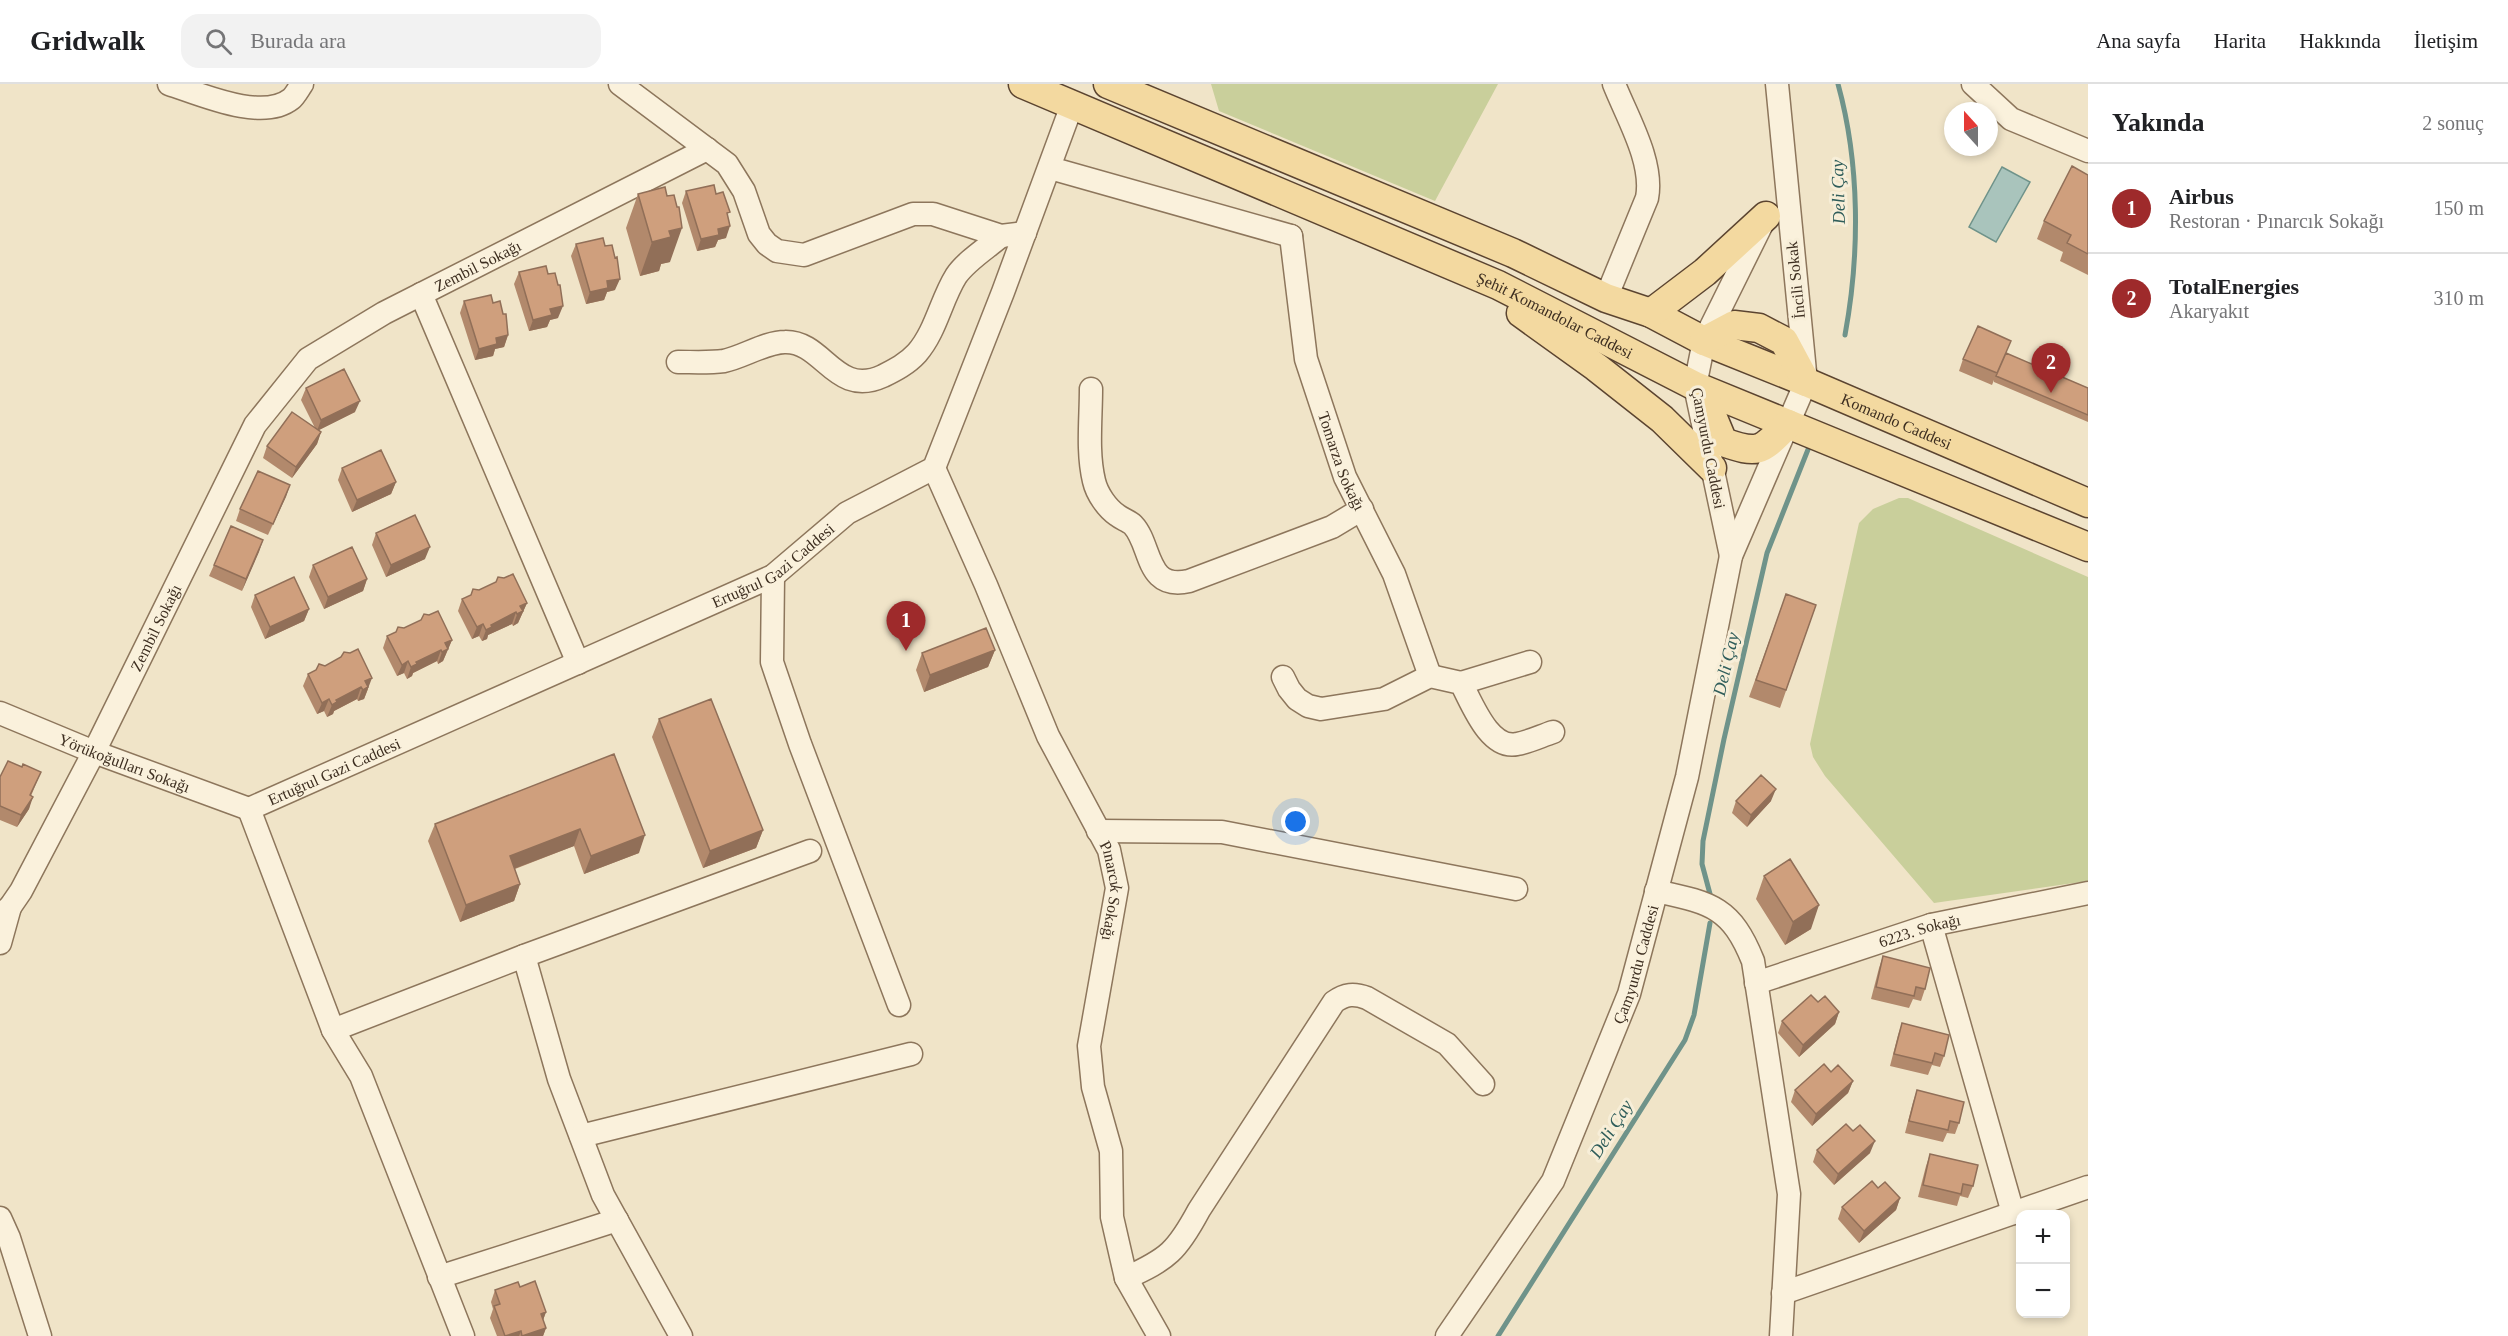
<!DOCTYPE html>
<html lang="tr">
<head>
<meta charset="utf-8">
<style>
	:root { --surface:#fff; --page:#f2f2f2; --text:#202124; --muted:#757577; --line:#e0e0e0; --accent:#9e2a2b }
	body { margin:0; font-family:"Times New Roman",serif; background:var(--page); color:var(--text) }
	.controls { position:absolute; right:18px; bottom:18px; display:grid; overflow:hidden; border-radius:12px; box-shadow:0 3px 9px #0003 }
	.controls button { width:54px; height:54px; display:grid; place-items:center; padding:0; border:0; border-bottom:2px solid var(--line); background:var(--surface); color:var(--text); font:30px sans-serif }
	.compass { position:absolute; left:1944px; top:18px; width:54px; height:54px; border-radius:50%; background:var(--surface); box-shadow:0 3px 9px #0003; rotate:339deg }
	.you { position:absolute; left:1296px; top:738px; width:21px; height:21px; margin:-15px; border:4px solid #fff; border-radius:50%; background:#1a73e8; box-shadow:0 0 0 9px #1a73e833 }
	.badge { display:grid; place-items:center; width:39px; height:39px; border-radius:50%; background:var(--accent); color:#fff; font-size:20px; font-weight:700 }
	.pin { position:absolute; translate:-50% -50px; filter:drop-shadow(0 2px 3px #0008) }
	.pin::after { content:''; position:absolute; top:32px; width:21px; height:18px; background:inherit; clip-path:polygon(0 0,100% 0,50% 100%) }
	.list { margin:0; padding:0; list-style:none }
	h2 { display:flex; justify-content:space-between; align-items:center; height:78px; margin:0; padding:0 24px; font-size:26px }
	h2 small { font-size:20px; font-weight:400; color:var(--muted) }
	.list li { display:grid; grid-template-columns:39px 1fr auto; gap:18px; align-items:center; box-sizing:border-box; height:90px; padding:0 24px; border-top:2px solid var(--line) }
	.list b { display:block; font-size:22px; white-space:nowrap }
	.list p { margin:0; font-size:20px; white-space:nowrap; color:var(--muted) }
	.list em { font-size:20px; font-style:normal; color:var(--muted) }
	.icon { flex:none; width:33px; height:33px; fill:none; stroke:currentColor; stroke-width:2; stroke-linecap:round; stroke-linejoin:round }
	.map { position:relative; flex:none; width:2088px; height:1252px; overflow:hidden }
	header { display:flex; align-items:center; gap:36px; box-sizing:border-box; height:84px; padding:0 30px; background:var(--surface); border-bottom:2px solid var(--line) }
	header strong { font-size:28px }
	nav { display:flex; gap:33px; margin-inline-start:auto; font-size:21px }
	.search { width:420px; height:54px; background:var(--page); display:flex; align-items:center; gap:15px; box-sizing:border-box; padding:0 21px; border-radius:18px; color:var(--muted); font-size:22px }
	main { display:flex }
	aside { flex:1; background:var(--surface) }
	.map>svg:first-child { display:block }
	.green { fill:#c9cf9b }
	.water { fill:#a9c4bc; stroke:#6f938a; stroke-width:1.5 }
	.lines { fill:none; stroke-linecap:round; stroke-linejoin:round }
	.stream { stroke:#6f938a; stroke-width:5 }
	.minor-casing { stroke:#8d765c; stroke-width:25 }
	.major-casing { stroke:#5b4430; stroke-width:31 }
	.minor { stroke:#faf1dc; stroke-width:22 }
	.major { stroke:#f3d9a0; stroke-width:28 }
	.wall { fill:#b2896c }
	.shaded-wall { fill:#916f58 }
	.building { fill:#cf9f7d; stroke:#916f58; stroke-width:1.5 }
	.labels { text-anchor:middle; stroke-width:6; stroke-linejoin:round; paint-order:stroke }
	.street-label { font-size:16px; fill:#3d2e20; stroke:#f7eed8 }
	.water-label { font-size:18px; font-style:italic; fill:#2f5d5a; stroke:#f7eed8 }
</style>
</head>
<body>
<header>
<strong>Gridwalk</strong>
<div class="search"><svg class="icon" aria-label="search" viewBox="0 0 24 24"><circle cx="10" cy="10" r="6"/><path d="M15 15l6 6"/></svg>Burada ara</div>
<nav><a>Ana sayfa</a><a>Harita</a><a>Hakkında</a><a>İletişim</a></nav>
</header>
<main>
<div class="map">
<svg width="2088" height="1252" viewBox="0 0 2088 1252">
	<rect width="100%" height="100%" fill="#f0e4c8"/>
	<path class="green" d="M1211,0H1498L1435,117L1219,27Z
		M1899,414H1908L2088,493V797L1934,819L1825,692L1813,673L1810,660L1859,439L1873,425Z"/>
	<path class="water" d="M2002,83L2030,98L1996,158L1969,143Z"/>
	<g class="lines">
		<path class="stream" d="M1838,0C1860,80 1860,170 1845,251
			M1710,810L1702,780L1703,757L1724,655L1767,469L1809,363
			M1498,1252L1685,956L1694,931L1710,839"/>
		<defs>
			<g id="minor">
				<path d="M169,0C200,10 262,38 291,15C295,12 299,4 302,0"/>
				<path d="M620,0L727,80L744,107L759,150L767,160L777,167L804,171L913,130H933L1001,152L1025,149"/>
				<path d="M1973,0L2011,35L2088,67"/>
				<path d="M1050,84L1291,152"/>
				<path id="s1" d="M1291,152L1306,275L1345,393L1394,490L1430,592"/>
				<path d="M421,210L578,579"/>
				<path d="M1606,214L1647,114C1654,78 1627,33 1614,0"/>
				<path d="M678,278C693,278 709,279 724,277C743,273 766,258 785,258C824,257 835,314 883,292C895,286 907,280 917,269C936,247 941,216 956,192C966,177 987,164 1001,152"/>
				<path d="M1091,305C1091,335 1087,368 1094,397C1097,410 1107,424 1117,431C1122,435 1129,437 1133,441C1152,461 1145,507 1189,497L1332,443L1362,425"/>
				<path id="s2" d="M934,384L986,501L1048,652L1109,766L1117,804L1089,962L1093,1003L1111,1067L1112,1133L1126,1194L1159,1252"/>
				<path d="M1731,472L1695,302L1704,257L1761,142"/>
				<path d="M773,492L772,578L800,660L899,921"/>
				<path d="M1283,593L1289,605L1297,615L1308,622L1321,625L1384,615L1430,592L1461,599C1472,619 1489,666 1517,660C1529,658 1541,652 1553,648"/>
				<path d="M1461,599L1530,578"/>
				<path id="s3" d="M0,629L94,668L249,725"/>
				<path id="s4" d="M249,725L773,492L847,429L934,384L1003,208L1072,21"/>
				<path d="M249,725L333,946L361,992L463,1252"/>
				<path d="M1098,747L1222,748L1516,805"/>
				<path d="M1656,807C1710,819 1731,822 1753,877L1789,1110L1781,1252"/>
				<path id="s5" d="M0,831L10,823L21,807L94,668L255,341L308,275L384,229L707,65"/>
				<path d="M1931,841L2013,1129"/>
				<path d="M0,859L10,823"/>
				<path d="M524,872L559,995L603,1111L681,1252"/>
				<path id="s6" d="M1756,899L1931,841L2088,809"/>
				<path d="M333,946L524,872L810,767"/>
				<path d="M581,1052L911,970"/>
				<path d="M0,1134L9,1154L40,1252"/>
				<path d="M439,1193L617,1136"/>
				<path d="M1126,1194C1168,1175 1177,1167 1199,1126L1334,918C1345,910 1354,909 1367,914L1447,960L1483,1000"/>
				<path d="M1783,1209L2088,1103"/>
				<path id="s7" d="M1447,1252L1553,1097L1629,910L1687,693L1731,472L1806,298L1777,0"/>
			</g>
			<g id="major">
				<path id="s8" d="M1023,0L1498,201L1695,302L2088,463"/>
				<path id="s9" d="M1108,0L1513,169L1606,214L1651,229L1704,257L1806,298L2088,419"/>
				<path d="M1521,229L1596,283L1662,335L1712,384"/>
				<path d="M1651,229L1705,188L1766,132"/>
				<path d="M1704,257L1734,241L1759,244L1784,257L1806,298"/>
				<path d="M1701,305L1723,358C1760,371 1761,367 1788,340"/>
			</g>
		</defs>
		<use href="#minor" class="minor-casing"/>
		<use href="#major" class="major-casing"/>
		<use href="#minor" class="minor"/>
		<use href="#major" class="major"/>
	</g>
	<path class="wall" d="M2088,91V191L2060,177L2063,168L2037,155L2044,137Z
		M686,107L716,110L728,133L726,154L718,156L715,163L697,167L682,119Z
		M638,110L670,178L661,180L659,187L640,192L626,144Z
		M576,160L615,206L607,208L604,216L586,220L571,172Z
		M519,188L548,190L558,234L550,236L547,243L529,247L514,200Z
		M464,217L493,219L508,251L504,263L495,265L493,272L475,276L460,229Z
		M2006,269L2088,304V338L1994,298V296L1992,301L1959,287L1963,275Z
		M306,304L355,328L319,346L321,348L317,360L292,394L263,374L267,362L315,344L301,316Z
		M342,384L396,398L391,410L352,428L338,396Z
		M290,401L268,451L236,437L240,425Z
		M376,449L425,475L386,493L372,461Z
		M263,456L242,507L209,492L214,481Z
		M313,481L367,495L363,507L324,525L309,493Z
		M1786,510L1816,521L1780,624L1749,613Z
		M255,511L309,525L304,537L265,555L251,523Z
		M462,515L527,519L518,539L513,542L512,540L488,551L487,555L482,557L479,552L472,555L458,527Z
		M404,544L452,556L443,577L438,580L437,577L413,589L412,592L407,595L404,589L397,592L383,564L387,552Z
		M995,566L988,583L924,608L916,586L922,569Z
		M308,590L368,605L364,615L358,617L357,615L334,627L333,630L327,633L324,627L317,630L303,602Z
		M659,635L763,746L756,764L703,784L652,653Z
		M614,670L639,769L584,790L574,762L515,785L520,800L514,817L460,838L428,757L435,740Z
		M41,688L31,712L29,725L17,743L0,736V693Z
		M1736,717H1771L1747,743L1732,729Z
		M1764,792L1811,845L1785,861L1756,815Z
		M1883,872L1925,905L1921,917L1913,915L1909,924L1871,915L1879,884Z
		M1818,918L1839,928L1835,940L1799,973L1778,949L1782,937Z
		M1902,939L1944,972L1940,983L1932,981L1928,991L1890,982L1898,951Z
		M1831,988L1853,997L1848,1009L1812,1042L1791,1018L1795,1006Z
		M1917,1006L1959,1039L1955,1050L1947,1049L1943,1058L1905,1049L1913,1018Z
		M1853,1047L1870,1069L1834,1101L1813,1078L1817,1066Z
		M1930,1070L1973,1102L1968,1114L1960,1112L1957,1122L1918,1113L1926,1082Z
		M1878,1104L1900,1114L1896,1126L1859,1159L1838,1135L1842,1123Z
		M520,1203L546,1228L543,1236L546,1244L543,1252H497L490,1234L493,1225L491,1218L495,1206Z"/>
	<path class="shaded-wall" d="M730,142L726,154L718,156L715,163L697,167L701,155L718,145Z
		M682,144L670,178L661,180L659,187L640,192L652,158L669,147Z
		M620,195L615,206L607,208L604,216L586,220L590,208L607,197Z
		M563,222L558,234L550,236L547,243L529,247L533,236L550,225Z
		M508,251L504,263L495,265L493,272L475,276L479,265L496,254Z
		M360,317L355,328L317,347L321,336Z
		M321,348L317,360L292,394L296,383Z
		M396,398L391,410L352,428L357,416Z
		M290,401L286,413L268,451L273,440Z
		M263,456L259,468L242,507L246,495Z
		M430,463L425,475L386,493L391,481Z
		M367,495L363,507L324,525L328,513Z
		M527,519L518,539L513,542L520,522Z
		M309,525L304,537L265,555L270,543Z
		M516,528L512,540L488,551L487,555L482,557L486,546L491,541Z
		M483,540L479,552L472,555L477,543Z
		M452,556L443,577L438,580L445,559Z
		M441,566L437,577L413,589L412,592L407,595L411,583L416,578Z
		M995,566L988,583L924,608L930,591Z
		M408,577L404,589L397,592L402,581Z
		M372,594L364,615L358,617L365,597Z
		M361,603L357,615L334,627L333,630L327,633L332,621L336,616Z
		M329,615L324,627L317,630L322,619Z
		M1776,705L1771,717L1747,743L1751,731Z
		M33,713L29,725L17,743L21,731Z
		M580,745L574,762L503,789L510,772Z
		M763,746L756,764L703,784L710,767Z
		M645,751L639,769L584,790L591,772Z
		M520,800L514,817L460,838L466,821Z
		M1819,821L1811,845L1785,861L1793,838Z
		M1839,928L1835,940L1799,973L1803,961Z
		M1853,997L1848,1009L1812,1042L1816,1030Z
		M1875,1057L1870,1069L1834,1101L1838,1090Z
		M1900,1114L1896,1126L1859,1159L1864,1147Z
		M546,1228L542,1239L541,1230Z
		M546,1244L543,1252H522Z
		M521,1247L519,1252H506Z"/>
	<path class="building" d="M2072,82L2088,91V170L2067,159L2071,151L2044,137Z
		M714,101L716,110L723,108L730,128L727,129L730,142L718,145L719,151L701,155L686,107Z
		M665,103L667,112L674,111L677,123H679L682,144L669,147L671,153L652,158L638,110Z
		M603,154L605,162L612,161L615,174L617,173L620,195L607,197L608,204L590,208L576,160Z
		M546,182L548,190L555,189L558,201H560L563,222L550,225L552,231L533,236L519,188Z
		M491,211L493,219L500,217L503,230H506L508,251L496,254L497,260L479,265L464,217Z
		M1978,242L2011,257L1997,289L1963,275Z
		M2006,269L2088,304V331L1996,292Z
		M344,285L360,317L321,336L306,304Z
		M292,328L321,348L296,383L267,362Z
		M381,366L396,398L357,416L342,384Z
		M258,387L290,401L273,440L240,425Z
		M415,431L430,463L391,481L376,449Z
		M231,442L263,456L246,495L214,481Z
		M352,463L367,495L328,513L313,481Z
		M513,490L527,519L520,522L523,527L517,530L516,528L491,541L492,543L486,546L483,540L477,543L462,515L471,511L473,505L479,506L496,498L498,493L504,494Z
		M294,493L309,525L270,543L255,511Z
		M1786,510L1816,521L1786,606L1756,596Z
		M438,527L452,556L445,559L448,565L442,568L441,566L416,578L417,580L411,583L408,577L402,581L387,552L396,548L398,543L404,544L421,536L424,530L429,531Z
		M986,544L995,566L930,591L922,569Z
		M358,565L372,594L365,597L368,603L363,606L361,603L336,616L337,618L332,621L329,615L322,619L308,590L316,586L319,580L325,582L341,573L344,568L350,569Z
		M711,615L763,746L710,767L659,635Z
		M614,670L645,751L591,772L580,745L510,772L520,800L466,821L435,740Z
		M8,677L22,683L23,680L41,688L30,711L33,713L21,731L0,722V693Z
		M1761,691L1776,705L1751,731L1736,717Z
		M1790,775L1819,821L1793,838L1764,792Z
		M1883,872L1930,884L1925,905L1916,903L1914,912L1876,903Z
		M1811,911L1818,918L1825,912L1839,928L1803,961L1782,937Z
		M1902,939L1949,951L1944,972L1935,969L1932,979L1894,970Z
		M1824,980L1831,988L1838,981L1853,997L1816,1030L1795,1006Z
		M1917,1006L1964,1018L1959,1039L1950,1037L1948,1046L1909,1037Z
		M1846,1040L1853,1047L1860,1041L1875,1057L1838,1090L1817,1066Z
		M1930,1070L1978,1081L1973,1102L1963,1100L1961,1110L1923,1101Z
		M1872,1097L1878,1104L1885,1098L1900,1114L1864,1147L1842,1123Z
		M535,1197L546,1228L541,1230L546,1244L522,1252L521,1247L505,1252L494,1222L500,1220L495,1206L518,1198L520,1203Z"/>
	<g class="labels">
		<g class="street-label">
			<text dy="6" stroke="none"><textPath href="#s5" startOffset="832">Zembil Sokağı</textPath></text>
			<text transform="translate(1795 196) rotate(-96)" y="6">İncili Sokak</text>
			<text dy="6" stroke="none"><textPath href="#s8" startOffset="580">Şehit Komandolar Caddesi</textPath></text>
			<text dy="6" stroke="none"><textPath href="#s9" startOffset="858">Komando Caddesi</textPath></text>
			<text transform="translate(1709 364) rotate(79)" y="6">Çamyurdu Caddesi</text>
			<text dy="6" stroke="none"><textPath href="#s1" startOffset="232">Tomarza Sokağı</textPath></text>
			<text dy="6" stroke="none"><textPath href="#s4" startOffset="579">Ertuğrul Gazi Caddesi</textPath></text>
			<text dy="6" stroke="none"><textPath href="#s5" startOffset="328">Zembil Sokağı</textPath></text>
			<text dy="6" stroke="none"><textPath href="#s3" startOffset="134">Yörükoğulları Sokağı</textPath></text>
			<text dy="6" stroke="none"><textPath href="#s4" startOffset="93">Ertuğrul Gazi Caddesi</textPath></text>
			<text dy="6" stroke="none"><textPath href="#s2" startOffset="462">Pınarcık Sokağı</textPath></text>
			<text dy="6" stroke="none"><textPath href="#s6" startOffset="172">6223. Sokağı</textPath></text>
			<text dy="6" stroke="none"><textPath href="#s7" startOffset="420">Çamyurdu Caddesi</textPath></text>
		</g>
		<g class="water-label">
			<text transform="translate(1838 108) rotate(-92)" y="6">Deli Çay</text>
			<text transform="translate(1726 580) rotate(-77)" y="6">Deli Çay</text>
			<text transform="translate(1611 1045) rotate(-58)" y="6">Deli Çay</text>
		</g>
	</g>
</svg>
<div class="controls">
<button>+</button>
<button>−</button>
</div>
<svg class="compass" viewBox="-18 -18 36 36"><path d="M0-13l5 13h-10z" fill="#e53935"/><path d="M0 13l5-13h-10z" fill="#757577"/></svg>
<div class="you"></div>
<div class="pin badge" style="left:906px;top:567px">1</div>
<div class="pin badge" style="left:2051px;top:309px">2</div>
</div>
<aside>
<h2>Yakında<small>2 sonuç</small></h2>
<ul class="list">
<li><span class="badge">1</span><div><b>Airbus</b><p>Restoran · Pınarcık Sokağı</p></div><em>150 m</em></li>
<li><span class="badge">2</span><div><b>TotalEnergies</b><p>Akaryakıt</p></div><em>310 m</em></li>
</ul>
</aside>
</main>
</body>
</html>
